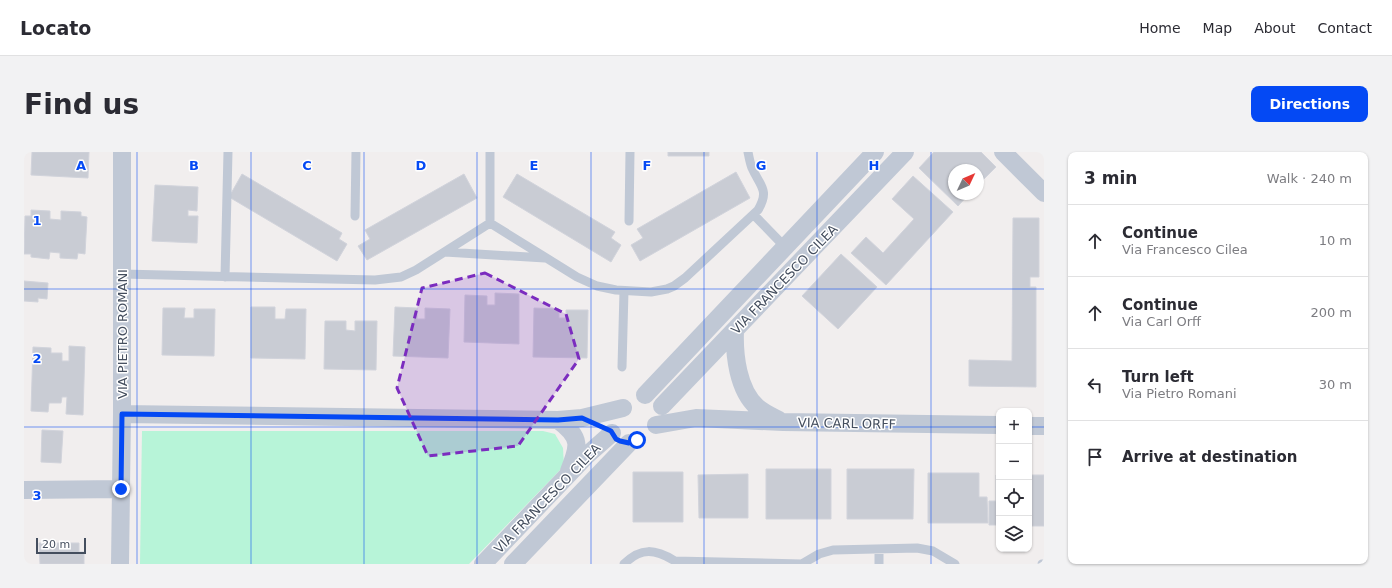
<!DOCTYPE html>
<html lang="en">
<head>
<meta charset="utf-8">
<style>
	:root { --surface:#fff; --page:#f2f2f3; --text:#2b2b33; --muted:#7c7c81; --line:#e1e1e2; --accent:#0449f4 }
	body { margin:0; font-family:"DejaVu Sans",sans-serif; background:var(--page); color:var(--text) }
	.controls { position:absolute; right:12px; bottom:12px; display:grid; overflow:hidden; border-radius:8px; box-shadow:0 1px 3px #0004 }
	.controls button { width:36px; height:36px; display:grid; place-items:center; padding:0; border:0; border-bottom:1px solid var(--line); background:var(--surface); color:var(--text); font:20px sans-serif }
	.compass { position:absolute; left:924px; top:12px; width:36px; height:36px; border-radius:50%; background:var(--surface); box-shadow:0 1px 3px #0004; rotate:46deg }
	.scale { position:absolute; left:12px; bottom:10px; width:50px; box-sizing:border-box; padding-left:4px; border:2px solid #444e5e; border-top:0; font-size:11px; line-height:14px; white-space:nowrap; color:#444e5e; -webkit-text-stroke:3px #fff; paint-order:stroke }
	.stop { position:absolute; width:12px; height:12px; margin:-9px; border:3px solid #0449f4; border-radius:50%; background:#fff }
	.stop.end { background:#0449f4; border-color:#fff; box-shadow:0 1px 4px #0008 }
	.list { margin:0; padding:0; list-style:none }
	h2 { display:flex; justify-content:space-between; align-items:center; height:52px; margin:0; padding:0 16px; font-size:17px }
	h2 small { font-size:13px; font-weight:400; color:var(--muted) }
	.list li { display:grid; grid-template-columns:26px 1fr auto; gap:12px; align-items:center; box-sizing:border-box; height:72px; padding:0 16px; border-top:1px solid var(--line) }
	.list b { display:block; font-size:15px; white-space:nowrap }
	.list p { margin:0; font-size:13px; white-space:nowrap; color:var(--muted) }
	.list em { font-size:13px; font-style:normal; color:var(--muted) }
	.icon { flex:none; width:22px; height:22px; fill:none; stroke:currentColor; stroke-width:2; stroke-linecap:round; stroke-linejoin:round }
	.map { position:relative; flex:none; width:1020px; height:412px; overflow:hidden; border-radius:8px }
	header { display:flex; align-items:center; gap:24px; box-sizing:border-box; height:56px; padding:0 20px; background:var(--surface); border-bottom:1px solid var(--line) }
	header strong { font-size:19px }
	nav { display:flex; gap:22px; margin-inline-start:auto; font-size:14px }
	.intro { display:flex; align-items:center; justify-content:space-between; box-sizing:border-box; height:96px; padding:0 24px }
	h1 { margin:0; font-size:28px }
	.button { padding:10px 18px; border-radius:8px; background:var(--accent); color:#fff; font-size:14px; font-weight:700 }
	main { display:flex; gap:24px; padding:0 24px }
	aside { flex:1; background:var(--surface); border-radius:8px; box-shadow:0 1px 3px #0004 }
	.map>svg:first-child { display:block }
	.green { fill:#b7f4d8 }
	.building { fill:#c9ccd4; stroke:#d1d3db }
	.lines { fill:none; stroke-linecap:round; stroke-linejoin:round }
	.lane { stroke:#c0c8d5; stroke-width:9 }
	.street { stroke:#c0c8d5; stroke-width:18 }
	.route { stroke:#0449f4; stroke-width:5 }
	.marked { fill:#7b2cbf; fill-opacity:0.2; stroke:#7b2cbf; stroke-width:3; stroke-dasharray:8 5; stroke-linejoin:round }
	.grid { fill:none; stroke:#0449f4; stroke-width:1; stroke-opacity:0.55 }
	.labels { text-anchor:middle; stroke-width:3; stroke-linejoin:round; paint-order:stroke }
	.street-label { font-size:13px; fill:#444e5e; stroke:#fff }
	.grid-label { font-size:13px; text-anchor:middle; font-weight:bold; fill:#0449f4; stroke:#fff; stroke-width:3; stroke-linejoin:round; paint-order:stroke }
</style>
</head>
<body>
<header>
<strong>Locato</strong>
<nav><a>Home</a><a>Map</a><a>About</a><a>Contact</a></nav>
</header>
<div class="intro"><h1>Find us</h1><a class="button">Directions</a></div>
<main>
<div class="map">
<svg width="1020" height="412" viewBox="0 0 1020 412">
	<rect width="100%" height="100%" fill="#f1eeee"/>
	<path class="green" d="M118,279H519L531,282L539,296L540,314L445,412H116Z"/>
	<path class="building" d="M8,0H65L64,26L7,23Z
		M644,0H685V4H644Z
		M910,0H957L972,15L954,33V18H930V42H945L934,54L895,16Z
		M712,20L726,46L616,109L607,93L619,86L613,77Z
		M218,22L318,81L315,87L323,92L313,109L205,45Z
		M440,22L453,46L343,108L334,94L346,87L341,78Z
		M493,22L591,80L587,86L597,93L587,110L479,45Z
		M889,24L929,60L862,133L827,101L842,85L859,101L890,67L868,47Z
		M131,33L174,35L173,59L164,58V64H174L173,91L128,89Z
		M7,58L26,59V67L37,68V59L57,60V64L63,65L61,102L54,101L53,107L36,106V101L26,100L25,107L7,105V102H0L1,64H7Z
		M989,66H1015V125H1006V135H1012V235L945,234V208L988,209Z
		M817,102L853,135L814,177L778,144Z
		M0,129L24,131L23,147L14,146V150L0,149Z
		M471,141L495,142V192L440,190L441,143L463,144V153H471Z
		M227,155H251V167H261L262,157H282L281,207L227,206Z
		M371,155L393,156V167H401V156L426,157L424,206L369,204Z
		M139,156H161L160,166H170V157H191L190,204L138,203Z
		M510,156L535,157V166H542V158H564L563,206L509,205Z
		M301,169H322V178L331,179V169H353L352,218L300,217Z
		M45,194L61,195L59,263L42,262L43,245H38L37,251H25L24,260L7,259L9,195L27,196V201H38V209H45Z
		M18,278L39,279L37,311L17,310Z
		M742,317H807V367H742Z
		M823,317H890L889,367H823Z
		M609,320H659V370H609Z
		M904,321H955V345H963L964,371H904Z
		M724,322V366H675L674,323Z
		M972,323H975V373H965V349H972Z
		M1005,323H1020V374H1005Z
		M15,391H55V400H60V412H16Z"/>
	<g class="lines">
		<path class="lane" d="M730,63L761,95
			M331,64L332,0
			M605,69L606,0
			M466,71V0
			M421,100L521,106
			M98,122L351,128L377,125L392,118L466,71L553,125L573,134L592,138L627,140L643,137L650,134L661,126L734,58C746,38 736,34 728,16C726,11 725,5 724,0
			M201,125L204,0
			M598,215L600,139
			M855,397V412
			M600,412C617,395 631,397 651,409L778,412L795,402L809,398L893,396L909,399L931,412
			M1018,412H1020"/>
		<path class="street" d="M979,0L1020,41
			M711,179C710,203 714,238 733,255C740,261 747,264 755,268
			M621,243L851,0
			M638,254L881,0
			M98,262L534,268L558,266L599,256
			M534,268C558,286 555,294 545,319
			M632,273L672,266L759,270L975,273
			M1005,274H1020
			M0,338L97,337
			M96,412L98,262V0
			M459,412L562,304L588,281
			M489,412L605,291"/>
	</g>
	<g class="lines">
		<path class="route" d="M97,337L98,262L534,268L558,266L587,279L592,287L596,289L605,291L613,288"/>
	</g>
	<path class="marked" d="M461,121L542,162L555,207L494,294L404,304L373,236L398,136Z"/>
	<path class="grid" d="M113,0V412M227,0V412M340,0V412M453,0V412M567,0V412M680,0V412M793,0V412M907,0V412M0,137H1020M0,275H975M1005,275H1020"/>
	<g class="labels">
		<g class="street-label">
			<text transform="translate(760 127) rotate(-46)" y="5">VIA FRANCESCO CILEA</text>
			<text transform="translate(98 182) rotate(-90)" y="5">VIA PIETRO ROMANI</text>
			<text transform="translate(823 271) rotate(1)" y="5">VIA CARL ORFF</text>
			<text transform="translate(523 346) rotate(-46)" y="5">VIA FRANCESCO CILEA</text>
		</g>
	</g>
	<g class="grid-label">
		<text x="57" y="18">A</text>
		<text x="170" y="18">B</text>
		<text x="283" y="18">C</text>
		<text x="397" y="18">D</text>
		<text x="510" y="18">E</text>
		<text x="623" y="18">F</text>
		<text x="737" y="18">G</text>
		<text x="850" y="18">H</text>
		<text x="13" y="73">1</text>
		<text x="13" y="211">2</text>
		<text x="13" y="348">3</text>
	</g>
</svg>
<div class="controls">
<button>+</button>
<button>−</button>
<button><svg class="icon" aria-label="locate" viewBox="0 0 24 24"><circle cx="12" cy="12" r="6"/><path d="M12 2v4M12 18v4M2 12h4M18 12h4"/></svg></button>
<button><svg class="icon" aria-label="layers" viewBox="0 0 24 24"><path d="M12 4l9 5-9 5-9-5zM3 14l9 5 9-5"/></svg></button>
</div>
<svg class="compass" viewBox="-18 -18 36 36"><path d="M0-13l5 13h-10z" fill="#e53935"/><path d="M0 13l5-13h-10z" fill="#7c7c81"/></svg>
<div class="scale">20 m</div>
<div class="stop" style="left:613px;top:288px"></div>
<div class="stop end" style="left:97px;top:337px"></div>
</div>
<aside>
<h2>3 min<small>Walk · 240 m</small></h2>
<ul class="list">
<li><svg class="icon" aria-label="ahead" viewBox="0 0 24 24"><path d="M12 20V5M6 11l6-6 6 6"/></svg><div><b>Continue</b><p>Via Francesco Cilea</p></div><em>10 m</em></li>
<li><svg class="icon" aria-label="ahead" viewBox="0 0 24 24"><path d="M12 20V5M6 11l6-6 6 6"/></svg><div><b>Continue</b><p>Via Carl Orff</p></div><em>200 m</em></li>
<li><svg class="icon" aria-label="left" viewBox="0 0 24 24"><path d="M17 20v-9H6M10 6l-5 5 5 5"/></svg><div><b>Turn left</b><p>Via Pietro Romani</p></div><em>30 m</em></li>
<li><svg class="icon" aria-label="arrive" viewBox="0 0 24 24"><path d="M6 21V4h12l-3 4 3 4H6"/></svg><div><b>Arrive at destination</b></div></li>
</ul>
</aside>
</main>
</body>
</html>
